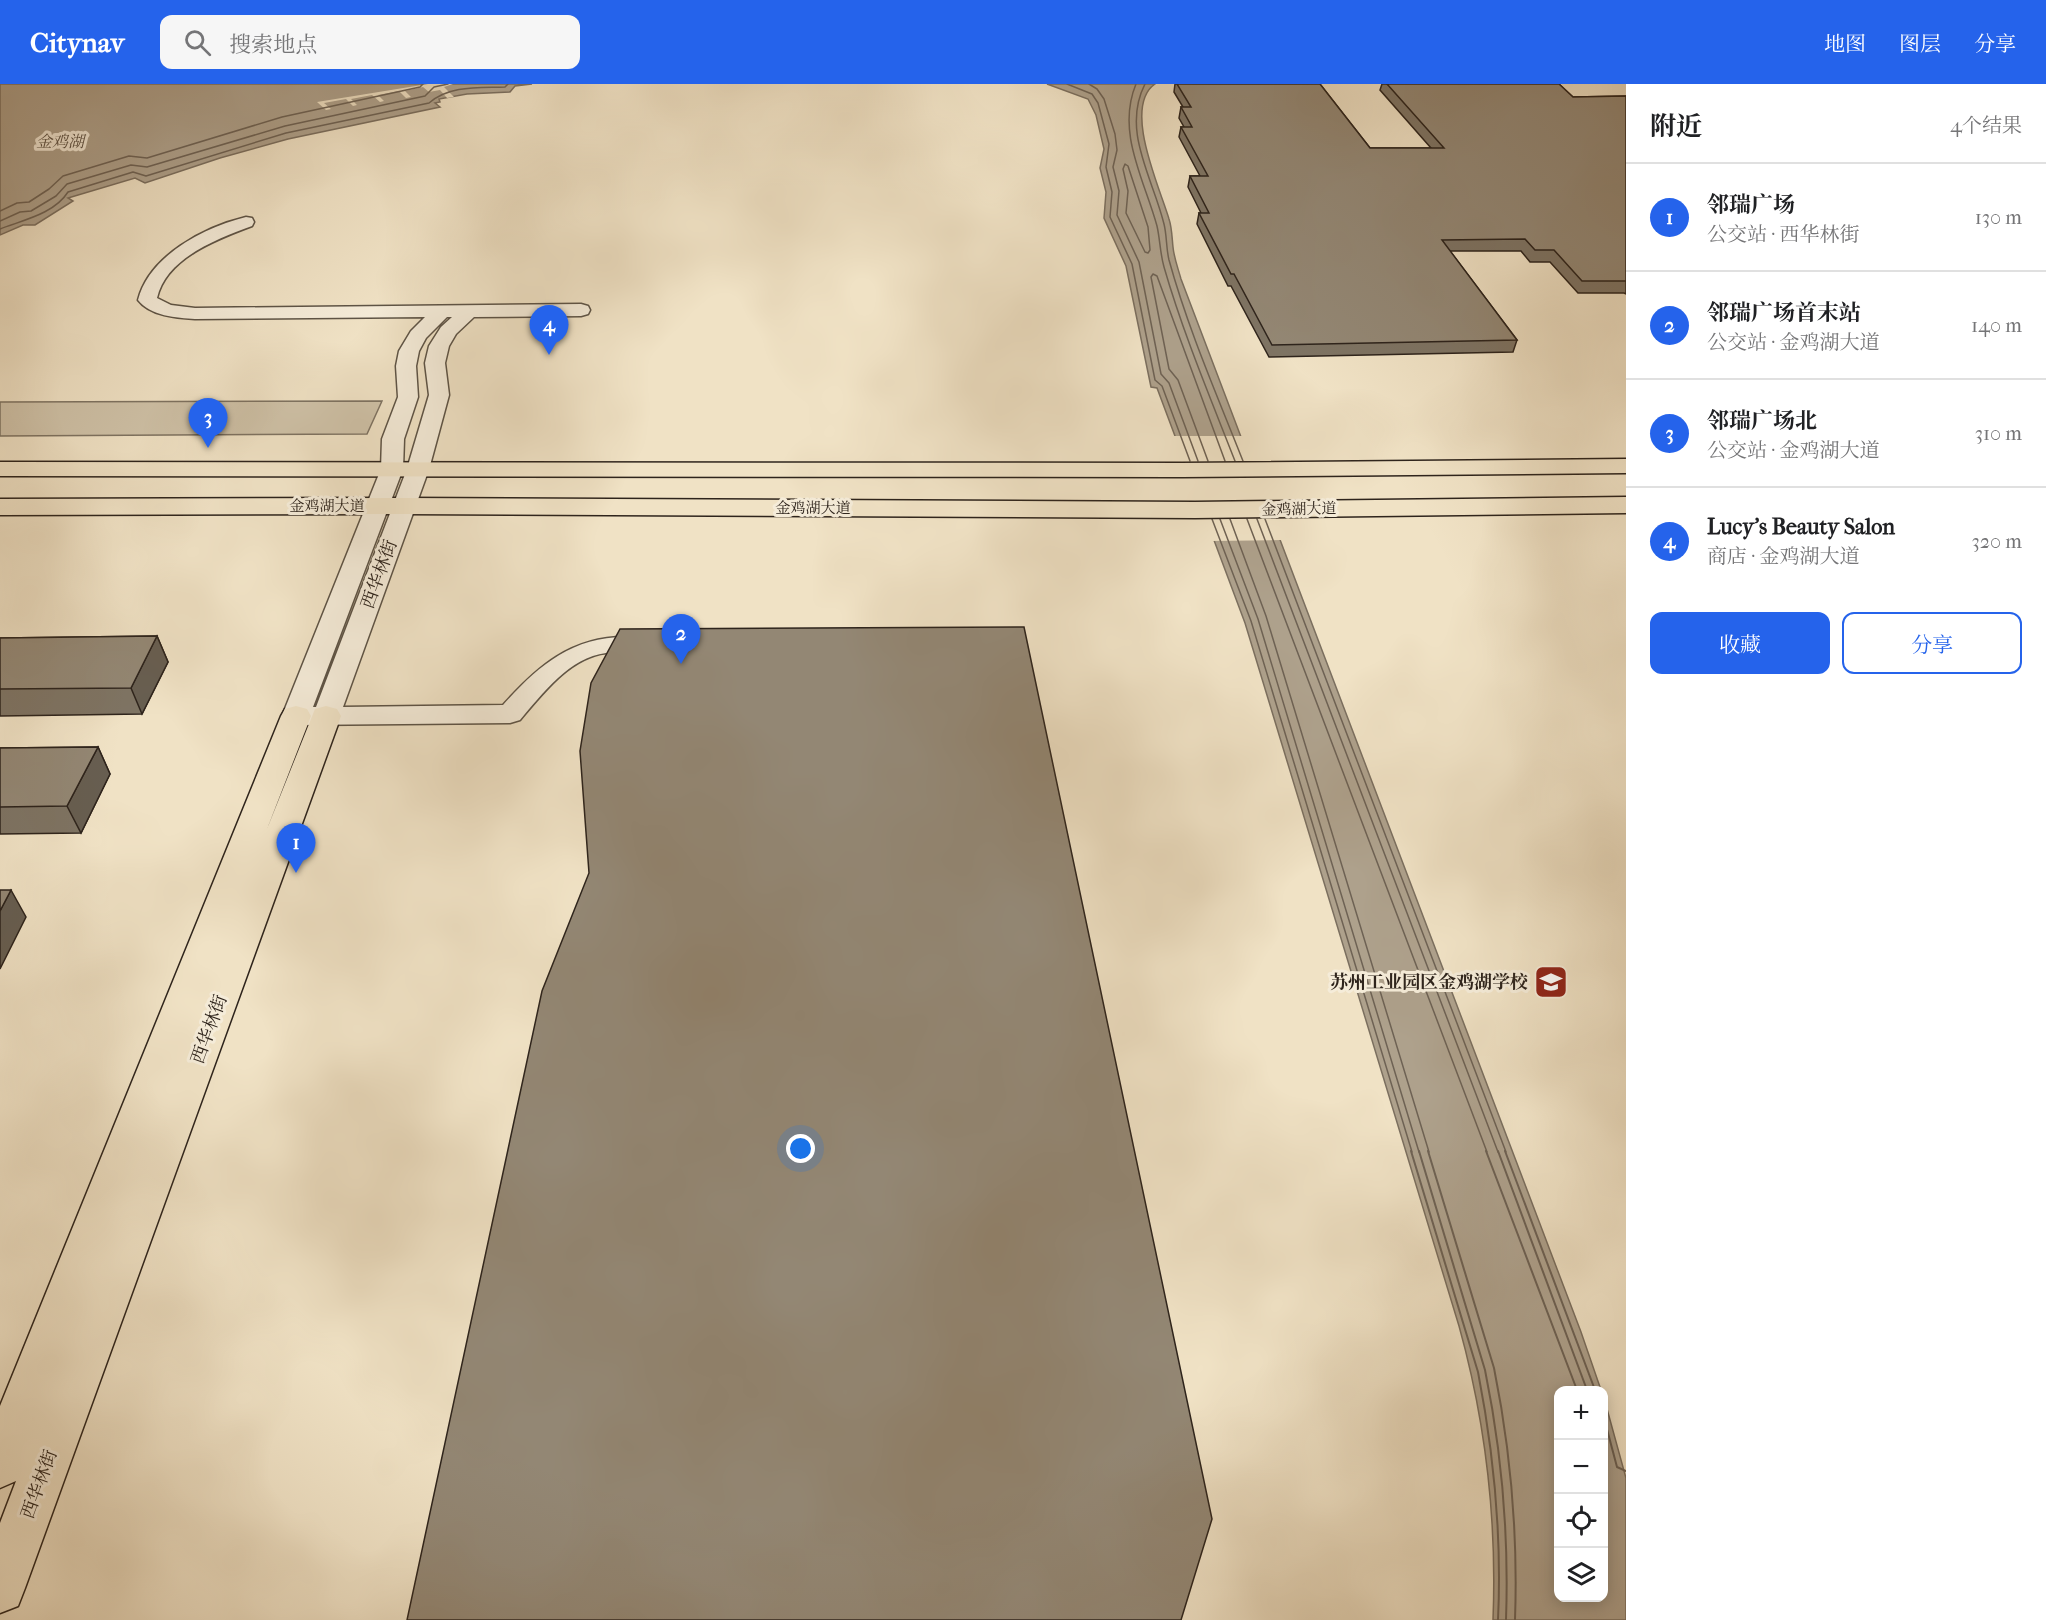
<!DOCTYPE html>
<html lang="zh">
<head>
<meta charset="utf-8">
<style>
	:root { --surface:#fff; --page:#f6f6f6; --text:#202124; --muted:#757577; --line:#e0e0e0; --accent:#2563eb }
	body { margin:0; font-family:"IM FELL French Canon","Noto Serif SC",serif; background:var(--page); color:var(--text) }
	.controls { position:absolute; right:18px; bottom:18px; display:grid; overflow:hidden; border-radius:12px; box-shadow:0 3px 15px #0003 }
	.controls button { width:54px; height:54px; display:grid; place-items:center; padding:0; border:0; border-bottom:2px solid var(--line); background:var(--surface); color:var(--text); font:30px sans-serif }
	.you { position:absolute; left:801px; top:1065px; width:21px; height:21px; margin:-15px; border:4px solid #fff; border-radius:50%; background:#1a73e8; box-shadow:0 0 0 9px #1a73e833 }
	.badge { display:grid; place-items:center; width:39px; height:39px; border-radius:50%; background:var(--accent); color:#fff; font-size:20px; font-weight:700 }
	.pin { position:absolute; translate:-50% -50px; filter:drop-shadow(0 2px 3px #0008) }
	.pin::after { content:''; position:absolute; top:32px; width:21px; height:18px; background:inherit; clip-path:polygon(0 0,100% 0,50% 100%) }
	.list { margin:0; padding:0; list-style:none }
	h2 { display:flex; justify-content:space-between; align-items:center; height:78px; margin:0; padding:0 24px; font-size:26px }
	h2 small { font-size:20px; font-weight:400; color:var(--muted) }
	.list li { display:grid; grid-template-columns:39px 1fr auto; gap:18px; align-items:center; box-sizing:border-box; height:108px; padding:0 24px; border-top:2px solid var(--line) }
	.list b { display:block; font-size:22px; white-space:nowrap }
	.list p { margin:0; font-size:20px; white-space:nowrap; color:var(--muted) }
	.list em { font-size:20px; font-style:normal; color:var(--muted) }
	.actions { display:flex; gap:12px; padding:18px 24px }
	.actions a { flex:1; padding:14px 0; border:2px solid var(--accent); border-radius:12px; text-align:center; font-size:21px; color:var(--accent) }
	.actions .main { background:var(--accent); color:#fff }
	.icon { flex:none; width:33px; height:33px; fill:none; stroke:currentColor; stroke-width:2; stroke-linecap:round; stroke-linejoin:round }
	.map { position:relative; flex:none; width:1626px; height:1536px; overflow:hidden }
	header { display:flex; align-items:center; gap:36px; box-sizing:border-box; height:84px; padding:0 30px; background:var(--accent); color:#fff }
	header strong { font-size:28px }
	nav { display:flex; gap:33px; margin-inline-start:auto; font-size:21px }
	.search { width:420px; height:54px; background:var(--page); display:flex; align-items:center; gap:15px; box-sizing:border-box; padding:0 21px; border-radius:12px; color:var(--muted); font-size:22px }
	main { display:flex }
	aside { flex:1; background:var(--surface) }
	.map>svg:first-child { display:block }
	.green { fill:#cfc2a8; stroke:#7e7362; stroke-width:1.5 }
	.water { fill:#aea18c; stroke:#7b6f5f; stroke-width:1.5 }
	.pier { fill:#f0e2c5 }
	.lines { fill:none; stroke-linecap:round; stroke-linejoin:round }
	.shore-far1 { stroke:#6e6254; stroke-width:1.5 }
	.shore { stroke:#6e6254; stroke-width:2 }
	.minor-casing { stroke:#5e5446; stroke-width:3 }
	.major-casing { stroke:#2e241c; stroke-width:3 }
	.minor { fill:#f5ecd9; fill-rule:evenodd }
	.major { fill:#f0e2c5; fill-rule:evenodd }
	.wall { fill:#7e7464; stroke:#2e241c; stroke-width:1.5 }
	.shaded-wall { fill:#675e51; stroke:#2e241c; stroke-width:1.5 }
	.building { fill:#938774; stroke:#2e241c; stroke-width:1.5 }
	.labels { text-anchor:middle; stroke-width:6; stroke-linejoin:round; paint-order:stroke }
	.far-street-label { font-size:15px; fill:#2e241c; stroke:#f5ecd9 }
	.far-water-label { font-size:16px; font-style:italic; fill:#5b5043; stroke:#f5ecd9 }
	.street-label { font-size:18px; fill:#2e241c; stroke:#f5ecd9 }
	.poi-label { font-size:18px; font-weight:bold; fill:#2e241c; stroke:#f5ecd9; text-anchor:end }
</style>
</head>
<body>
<header>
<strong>Citynav</strong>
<div class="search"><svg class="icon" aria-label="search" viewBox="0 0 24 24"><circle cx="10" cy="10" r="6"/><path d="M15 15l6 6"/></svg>搜索地点</div>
<nav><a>地图</a><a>图层</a><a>分享</a></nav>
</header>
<main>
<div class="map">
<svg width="1626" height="1536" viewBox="0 0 1626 1536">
	<rect width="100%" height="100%" fill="#f0e2c5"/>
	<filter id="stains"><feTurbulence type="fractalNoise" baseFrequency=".00333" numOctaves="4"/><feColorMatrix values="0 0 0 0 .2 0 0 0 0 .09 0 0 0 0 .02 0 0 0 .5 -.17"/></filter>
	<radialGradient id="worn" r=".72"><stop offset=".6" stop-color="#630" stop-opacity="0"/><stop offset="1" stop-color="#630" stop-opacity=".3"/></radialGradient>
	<path class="green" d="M382,317L367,350L0,352V318Z"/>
	<path class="water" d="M0,0H532L515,2L510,8L467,10L439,15L440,18L435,19L440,23L288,55L220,74L145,99L135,94L68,114L73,117L35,141H23L0,151Z
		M1047,0H1155C1122,23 1160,104 1169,135C1172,144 1172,154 1173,163C1174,174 1178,184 1181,195L1581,1248L1601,1306H1558V1514H1604V1314L1626,1394V1536H1493C1497,1435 1486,1339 1459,1242L1245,539L1157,304L1151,303L1126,182L1104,134L1106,108L1100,84L1104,65L1096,31L1088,15Z"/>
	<path class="pier" d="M428,0H453L444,3L454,13L447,14L440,6L429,8L423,3L405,7L411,13L406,14L399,7L378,11L384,17L380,18L372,11L351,15L357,21L353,22L346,15L324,19L331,25L326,26L317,18Z
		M1171,352H1243L1282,456L1211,457Z"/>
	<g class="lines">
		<path class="shore-far1" d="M1067,0L1092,10L1098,19L1109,60L1106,83L1112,108L1110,133L1132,180L1155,296L1162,302L1190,377
			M1089,0L1097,5L1104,15L1115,50L1117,66L1113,83L1119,107L1117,131L1139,178L1161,290L1169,299L1198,377
			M1136,0C1116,48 1144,95 1157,142C1160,155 1160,169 1164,183C1183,249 1210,313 1235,377
			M1145,0C1121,47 1153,94 1164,140C1167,152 1166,164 1169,176C1188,245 1217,311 1243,377
			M1125,80L1128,82L1148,143L1150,166L1148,169L1145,168L1126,129L1128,107L1123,85Z
			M0,127L17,119L29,118L49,105L63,92L129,72L147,74L282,33L420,3L423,0
			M0,137L20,128L31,127L56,112L67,100L131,81L147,83L285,42L425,12L434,3L448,0
			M0,145C23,136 54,130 68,108L133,88L146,92L286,49L429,19C450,1 479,4 505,3L508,0
			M1208,377L1178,296L1169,285L1151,193L1153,190L1157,192L1225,377
			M1212,435L1251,537L1412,1068
			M1220,435L1258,535L1419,1068
			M1230,435L1266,532L1429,1068
			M1247,435L1487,1068
			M1257,435L1498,1068
			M1265,435L1506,1068"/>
		<path class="shore" d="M1411,1067L1478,1288C1494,1370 1502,1452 1498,1536
			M1419,1067L1485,1286C1502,1369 1509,1451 1506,1536
			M1428,1067L1494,1284C1511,1368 1518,1451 1515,1536
			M1486,1067L1577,1306
			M1498,1067L1587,1306
			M1505,1067L1595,1306
			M1604,1334L1617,1383L1626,1387"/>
		<defs>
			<path id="minor" d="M246,133L252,134L254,138L252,142C217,155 166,174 157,214L171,221L195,224L581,220L588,222L590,226L588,230L581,232L474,233L456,250L449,262L445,279L449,311L429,385L343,623L503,621C537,583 571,553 625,553C637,553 650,552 662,556L666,561L662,566C644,571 625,566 606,569C570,573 542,610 520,636L510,639L296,641L286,638L282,632L381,385L382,355L398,313L396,282L399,267L411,247L425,233L195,235C177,234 150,232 138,216C149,172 204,143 246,133ZM447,233H452L441,243L429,262L425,279L429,311L407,385L316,623H313L403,385L404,355L418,313L416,282L419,267L426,254Z"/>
			<path id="major" d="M1626,375V389L1182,393L0,392V378L1182,379Z
				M1626,413V429L1195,434L404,430L0,431V415L404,414L1195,418Z
				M296,622L307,625L311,632L267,745L315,625L326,622L337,625L341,632L25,1504L18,1522L0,1529V1439L16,1397L0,1404V1322L281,632L285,625Z"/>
		</defs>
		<use href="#minor" class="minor-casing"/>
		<use href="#major" class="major-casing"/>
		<use href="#minor" class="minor"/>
		<use href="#major" class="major"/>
	</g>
	<path class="wall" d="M1175,0H1320L1370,64H1431L1380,6L1382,0H1559L1573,13L1626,12V210L1624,209H1578L1550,178H1530L1521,167H1450L1517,256L1513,268L1269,273L1231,202H1228L1197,140L1199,129H1201L1188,103L1190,92H1200L1179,53L1181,43H1184L1179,34L1181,23H1183L1174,8Z
		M157,552L168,578L142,630L0,632V554Z
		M98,663L110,690L81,749L0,750V664Z"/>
	<path class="shaded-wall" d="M157,552L168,578L142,630L131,604Z
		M98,663L110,690L81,749L67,722Z
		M11,806L26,833L0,885V827Z"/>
	<path class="building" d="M1177,0H1320L1370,64H1444L1387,0H1559L1573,13L1626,12V197H1582L1554,166H1535L1525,155L1442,156L1517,256L1272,261L1234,190H1231L1199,129H1209L1190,92H1208L1181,43H1192L1181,23H1191Z
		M1024,543L1212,1435L1181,1536H407L542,907L589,789L580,667L591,599L620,545Z
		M157,552L131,604L0,605V554Z
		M98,663L67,722L0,723V664Z
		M0,806H11L0,827Z"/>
	<defs>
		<symbol id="school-square" viewBox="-11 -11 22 22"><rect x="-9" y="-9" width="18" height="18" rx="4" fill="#8f2418" stroke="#f5ecd9"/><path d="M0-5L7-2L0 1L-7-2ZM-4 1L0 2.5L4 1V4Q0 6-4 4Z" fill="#fff"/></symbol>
	</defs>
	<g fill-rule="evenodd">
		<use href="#school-square" x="1532" y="879" width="38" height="38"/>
	</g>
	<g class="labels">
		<g class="far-street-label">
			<text x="327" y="427">金鸡湖大道</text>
			<text x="813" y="429">金鸡湖大道</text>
			<text transform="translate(1299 425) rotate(-1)" y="5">金鸡湖大道</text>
		</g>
		<g class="far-water-label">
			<text x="60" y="63">金鸡湖</text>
		</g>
		<g class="street-label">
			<text transform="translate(379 490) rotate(-70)" y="6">西华林街</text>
			<text transform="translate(209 945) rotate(-70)" y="6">西华林街</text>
			<text transform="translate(39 1400) rotate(-70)" y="6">西华林街</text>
		</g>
		<g class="poi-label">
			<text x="1528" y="904">苏州工业园区金鸡湖学校</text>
		</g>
	</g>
	<rect width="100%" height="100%" filter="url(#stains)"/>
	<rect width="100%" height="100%" fill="url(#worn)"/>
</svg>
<div class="controls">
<button>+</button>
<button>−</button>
<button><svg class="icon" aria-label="locate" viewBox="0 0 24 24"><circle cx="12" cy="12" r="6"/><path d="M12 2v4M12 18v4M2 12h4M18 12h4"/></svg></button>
<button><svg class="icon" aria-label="layers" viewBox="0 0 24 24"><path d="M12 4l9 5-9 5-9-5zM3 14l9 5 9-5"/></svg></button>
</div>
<div class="you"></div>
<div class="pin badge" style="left:296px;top:789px">1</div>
<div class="pin badge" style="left:681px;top:580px">2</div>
<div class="pin badge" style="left:208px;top:364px">3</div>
<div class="pin badge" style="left:549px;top:271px">4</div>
</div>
<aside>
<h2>附近<small>4个结果</small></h2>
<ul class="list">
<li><span class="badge">1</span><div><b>邻瑞广场</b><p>公交站 · 西华林街</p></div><em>130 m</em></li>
<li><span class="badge">2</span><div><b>邻瑞广场首末站</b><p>公交站 · 金鸡湖大道</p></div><em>140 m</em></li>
<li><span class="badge">3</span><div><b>邻瑞广场北</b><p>公交站 · 金鸡湖大道</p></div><em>310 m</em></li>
<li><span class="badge">4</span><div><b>Lucy's Beauty Salon</b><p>商店 · 金鸡湖大道</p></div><em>320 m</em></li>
</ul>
<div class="actions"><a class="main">收藏</a><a>分享</a></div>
</aside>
</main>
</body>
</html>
